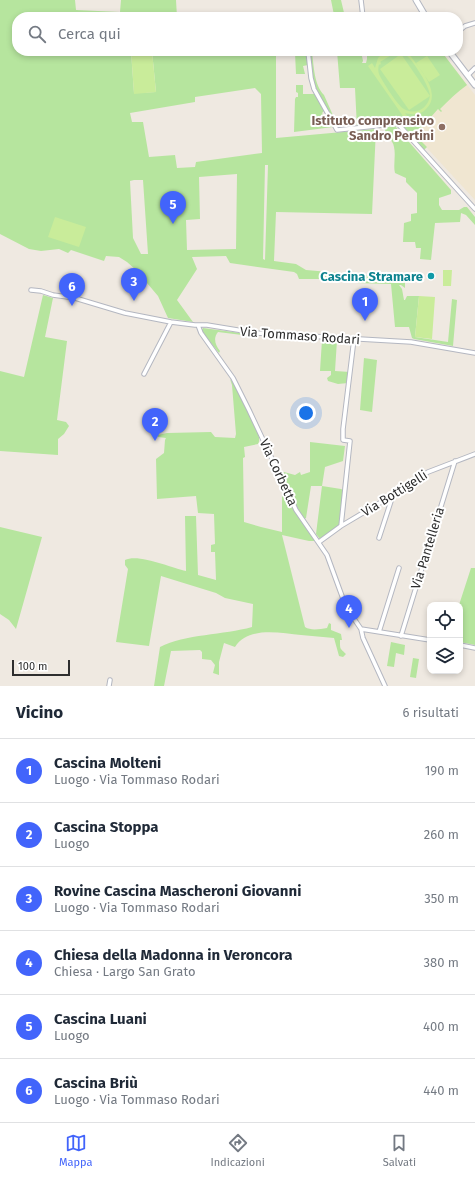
<!DOCTYPE html>
<html lang="it">
<head>
<meta charset="utf-8">
<style>
	:root { --surface:#fff; --page:#f6f6f7; --text:#1f2937; --muted:#747a83; --line:#e0e1e3; --accent:#4264fb }
	body { margin:0; font-family:"Fira Sans",sans-serif; background:var(--page); color:var(--text) }
	.controls { position:absolute; right:12px; bottom:12px; display:grid; overflow:hidden; border-radius:8px; box-shadow:0 2px 6px #0003 }
	.controls button { width:36px; height:36px; display:grid; place-items:center; padding:0; border:0; border-bottom:1px solid var(--line); background:var(--surface); color:var(--text); font:20px sans-serif }
	.scale { position:absolute; left:12px; bottom:10px; width:58px; box-sizing:border-box; padding-left:4px; border:2px solid #2e2e2e; border-top:0; font-size:11px; line-height:14px; white-space:nowrap; color:#2e2e2e; -webkit-text-stroke:3px #fff; paint-order:stroke }
	.you { position:absolute; left:306px; top:413px; width:14px; height:14px; margin:-10px; border:3px solid #fff; border-radius:50%; background:#1a73e8; box-shadow:0 0 0 6px #1a73e833 }
	.badge { display:grid; place-items:center; width:26px; height:26px; border-radius:50%; background:var(--accent); color:#fff; font-size:13px; font-weight:700 }
	.pin { position:absolute; translate:-50% -33px; filter:drop-shadow(0 1px 2px #0008) }
	.pin::after { content:''; position:absolute; top:21px; width:14px; height:12px; background:inherit; clip-path:polygon(0 0,100% 0,50% 100%) }
	.list { margin:0; padding:0; list-style:none }
	h2 { display:flex; justify-content:space-between; align-items:center; height:52px; margin:0; padding:0 16px; font-size:17px }
	h2 small { font-size:13px; font-weight:400; color:var(--muted) }
	.list li { display:grid; grid-template-columns:26px 1fr auto; gap:12px; align-items:center; box-sizing:border-box; height:64px; padding:0 16px; border-top:1px solid var(--line) }
	.list b { display:block; font-size:15px; white-space:nowrap }
	.list p { margin:0; font-size:13px; white-space:nowrap; color:var(--muted) }
	.list em { font-size:13px; font-style:normal; color:var(--muted) }
	.icon { flex:none; width:22px; height:22px; fill:none; stroke:currentColor; stroke-width:2; stroke-linecap:round; stroke-linejoin:round }
	.map { position:relative; flex:none; width:475px; height:686px; overflow:hidden }
	.search { position:absolute; background:var(--surface); box-shadow:0 2px 6px #0003; left:12px; right:12px; top:12px; height:44px; display:flex; align-items:center; gap:10px; box-sizing:border-box; padding:0 14px; border-radius:16px; color:var(--muted); font-size:15px }
	.sheet { height:436px; background:var(--surface) }
	nav { display:flex; justify-content:space-around; align-items:center; box-sizing:border-box; height:56px; border-top:1px solid var(--line); background:var(--surface); font-size:11px; color:var(--muted) }
	nav a { display:grid; justify-items:center; gap:2px }
	nav .on { color:var(--accent) }
	.map>svg:first-child { display:block }
	.education { fill:#f0e6d1 }
	.green { fill:#b6e59e; fill-rule:evenodd }
	.pitch { fill:#c9ec9a; fill-rule:evenodd }
	.lines { fill:none; stroke-linecap:round; stroke-linejoin:round }
	.street-casing { stroke:#b4b7c1; stroke-width:5.5 }
	.secondary-casing { stroke:#b4b7c1; stroke-width:7 }
	.street { stroke:#fff; stroke-width:3.5 }
	.secondary { stroke:#fff; stroke-width:5 }
	.education-dot { fill:#8d6e63; stroke:#fff; stroke-width:1.5 }
	.culture-dot { fill:#0f9aa8; stroke:#fff; stroke-width:1.5 }
	.labels { text-anchor:middle; stroke-width:4; stroke-linejoin:round; paint-order:stroke }
	.education-label { font-size:13px; font-weight:bold; fill:#785e54; stroke:#fff; text-anchor:end }
	.culture-label { font-size:13px; font-weight:bold; fill:#0d838f; stroke:#fff; text-anchor:end }
	.street-label { font-size:13px; fill:#2e2e2e; stroke:#fff }
</style>
</head>
<body>
<div class="map">
<svg width="475" height="686" viewBox="0 0 475 686">
	<rect width="100%" height="100%" fill="#efe9e1"/>
	<path class="education" d="M367,51H441L475,95V200L415,135L367,60Z"/>
	<path class="green" d="M0,0H75L76,10L120,12L121,0H176L177,17H17V51H131L134,93L156,92L152,51H268V56L276,55V138L376,129L372,214L276,212L274,261L296,264L306,270L375,276L402,280L405,282V288L401,285H399L402,289L404,300H405L407,296H419L415,337L448,342L452,299L457,300L453,346L414,339L412,338L409,327H395L391,284L356,283L331,279H299L297,274L294,272L230,263L226,256L192,257L197,269L177,300L193,322L168,318L158,296L136,270L127,262L119,257L106,256L104,261L71,250L68,253L59,249L41,251L29,249L0,234ZM255,88L261,94L262,153L196,162L195,167L177,168L175,155L149,157L143,122H132L130,113L195,102V97ZM265,165H268L265,260L263,259ZM237,174L236,249L187,250L186,220L200,219L199,177ZM134,180H143L148,254H141L133,238L130,181Z
		M331,0H341L345,17H327L334,15Z
		M337,51H361L363,61L362,63H366L367,59V51H441L467,85C457,92 449,100 440,109L442,111L441,112L438,109L415,135L427,147L424,150L400,125L393,123L357,128L355,88H340Z
		M306,52L308,65L303,66L305,74H296L295,53Z
		M312,53C314,66 314,85 324,95L339,129L337,128L314,84L310,54Z
		M296,85H303V94H316L324,111L322,113L325,118H327L333,127L294,132L295,99L296,97H298V93L296,92Z
		M391,126H395L451,190V194L439,198V205L442,210H459L464,207H467L475,217V225L466,215L461,213L460,222L435,223L431,260L420,259L421,248H416L415,242H403L404,223L411,221V214L417,213V193L406,182V178L395,173C393,165 396,156 394,147C393,139 384,136 385,127Z
		M43,295L53,298L45,337L67,341L57,420L66,422L69,426L64,434L58,439V455L0,451V371L24,377Z
		M203,328L248,334L250,336L218,332C213,338 215,345 220,351L219,353L203,333L202,330Z
		M322,340H337L335,371L350,372L348,383L338,384L328,381L327,378L331,375V371H320Z
		M364,358L377,360L372,412L360,410Z
		M230,379C236,386 255,422 258,432C259,436 260,441 258,444L244,447L245,457L243,458L244,522L261,527L282,532V495L288,496L297,514L315,541H309L282,535L305,627C311,631 320,629 327,628L329,623L331,624V630L341,634L342,640H340C340,650 340,648 346,654L343,657L339,656L334,638C323,637 312,636 301,635C280,633 248,626 235,647L224,643L219,662V675L213,673L215,665L211,660L202,659V652L200,650L171,651L164,686H154L160,647C185,634 224,635 252,627L253,604L225,598L216,593L161,576L149,646L116,642L128,569L125,565V560C138,553 172,568 186,571L185,516H196L198,575L216,580L215,552H211V545L215,544L214,514L198,513L196,496L157,499L156,459L164,453L165,440L166,438L158,437V435L167,433L211,432L215,437L235,438L236,434L232,385Z
		M310,442L345,446L343,461L325,467L322,486L341,489L343,490L339,525L320,539L316,534L322,486H311L306,518L304,519L296,505L282,474L284,472L295,475L300,472L301,475L310,472Z
		M0,527L42,537L16,629L9,620L0,614Z
		M471,568H475V645L460,642L459,605Z
		M391,642L405,645L404,655L396,653L394,667L387,666Z
		M413,658L419,659L416,678L410,677Z"/>
	<path class="pitch" d="M131,51H152L156,92L134,94Z
		M385,51H405L409,54C419,68 443,93 426,109C421,115 412,115 405,113L408,117L405,119L368,66L372,63L375,68L378,58ZM396,52C400,52 402,52 405,54C413,60 430,87 430,96L401,54L380,69L409,110L430,96C428,108 416,116 404,109C398,106 382,81 379,74C378,71 378,68 379,64L380,65L381,63L380,62Z
		M427,56L440,75L429,82L416,63Z
		M55,217L86,227L79,247L48,237Z
		M443,270H452L451,286H443Z
		M419,296L435,297L432,339L415,337Z"/>
	<g class="lines">
		<defs>
			<path id="street" d="M361,0L363,17
				M458,32L465,26L475,23
				M308,51L311,78L314,89L337,130L376,126L393,123L398,124L475,209
				M468,75L475,68
				M31,290L41,291L53,295L75,298L125,313L171,322L195,325H207L256,333L411,342L475,353
				M198,325L201,333L233,378L249,410L296,510L327,555L346,607L361,629L363,638L385,686
				M144,374L171,322
				M341,526L350,441L343,440V429L354,339
				M379,538L393,495
				M319,542L341,526L393,495L428,472L475,454
				M361,629L430,640
				M379,632L399,568
				M401,636L455,461
				M460,645L475,648
				M109,686L110,680"/>
			<path id="secondary" d="M416,0L426,17
				M449,51L475,85"/>
		</defs>
		<use href="#street" class="street-casing"/>
		<use href="#secondary" class="secondary-casing"/>
		<use href="#street" class="street"/>
		<use href="#secondary" class="secondary"/>
	</g>
	<circle class="education-dot" cx="442" cy="127" r="4"/>
	<circle class="culture-dot" cx="431" cy="276" r="4"/>
	<g class="labels">
		<g class="education-label">
			<text x="434" y="125">Istituto comprensivo<tspan x="434" dy="15">Sandro Pertini</tspan></text>
		</g>
		<g class="culture-label">
			<text x="423" y="281">Cascina Stramare</text>
		</g>
		<g class="street-label">
			<text transform="translate(300 335) rotate(4)" y="5">Via Tommaso Rodari</text>
			<text transform="translate(279 472) rotate(65)" y="5">Via Corbetta</text>
			<text transform="translate(394 493) rotate(-32)" y="5">Via Bottigelli</text>
			<text transform="translate(427 548) rotate(-73)" y="5">Via Pantelleria</text>
		</g>
	</g>
</svg>
<div class="controls">
<button><svg class="icon" aria-label="locate" viewBox="0 0 24 24"><circle cx="12" cy="12" r="6"/><path d="M12 2v4M12 18v4M2 12h4M18 12h4"/></svg></button>
<button><svg class="icon" aria-label="layers" viewBox="0 0 24 24"><path d="M12 4l9 5-9 5-9-5zM3 14l9 5 9-5"/></svg></button>
</div>
<div class="scale">100 m</div>
<div class="you"></div>
<div class="pin badge" style="left:365px;top:321px">1</div>
<div class="pin badge" style="left:155px;top:441px">2</div>
<div class="pin badge" style="left:134px;top:301px">3</div>
<div class="pin badge" style="left:349px;top:628px">4</div>
<div class="pin badge" style="left:173px;top:224px">5</div>
<div class="pin badge" style="left:72px;top:306px">6</div>
<div class="search"><svg class="icon" aria-label="search" viewBox="0 0 24 24"><circle cx="10" cy="10" r="6"/><path d="M15 15l6 6"/></svg>Cerca qui</div>
</div>
<section class="sheet">
<h2>Vicino<small>6 risultati</small></h2>
<ul class="list">
<li><span class="badge">1</span><div><b>Cascina Molteni</b><p>Luogo · Via Tommaso Rodari</p></div><em>190 m</em></li>
<li><span class="badge">2</span><div><b>Cascina Stoppa</b><p>Luogo</p></div><em>260 m</em></li>
<li><span class="badge">3</span><div><b>Rovine Cascina Mascheroni Giovanni</b><p>Luogo · Via Tommaso Rodari</p></div><em>350 m</em></li>
<li><span class="badge">4</span><div><b>Chiesa della Madonna in Veroncora</b><p>Chiesa · Largo San Grato</p></div><em>380 m</em></li>
<li><span class="badge">5</span><div><b>Cascina Luani</b><p>Luogo</p></div><em>400 m</em></li>
<li><span class="badge">6</span><div><b>Cascina Briù</b><p>Luogo · Via Tommaso Rodari</p></div><em>440 m</em></li>
</ul>
</section>
<nav>
<a class="on"><svg class="icon" aria-label="map" viewBox="0 0 24 24"><path d="M3 6l6-2 6 2 6-2v14l-6 2-6-2-6 2zM9 4v14M15 6v14"/></svg>Mappa</a>
<a><svg class="icon" aria-label="directions" viewBox="0 0 24 24"><path d="M12 3l9 9-9 9-9-9zM9 14v-3h6M13 9l2 2-2 2"/></svg>Indicazioni</a>
<a><svg class="icon" aria-label="saved" viewBox="0 0 24 24"><path d="M7 4h10v16l-5-4-5 4z"/></svg>Salvati</a>
</nav>
</body>
</html>
